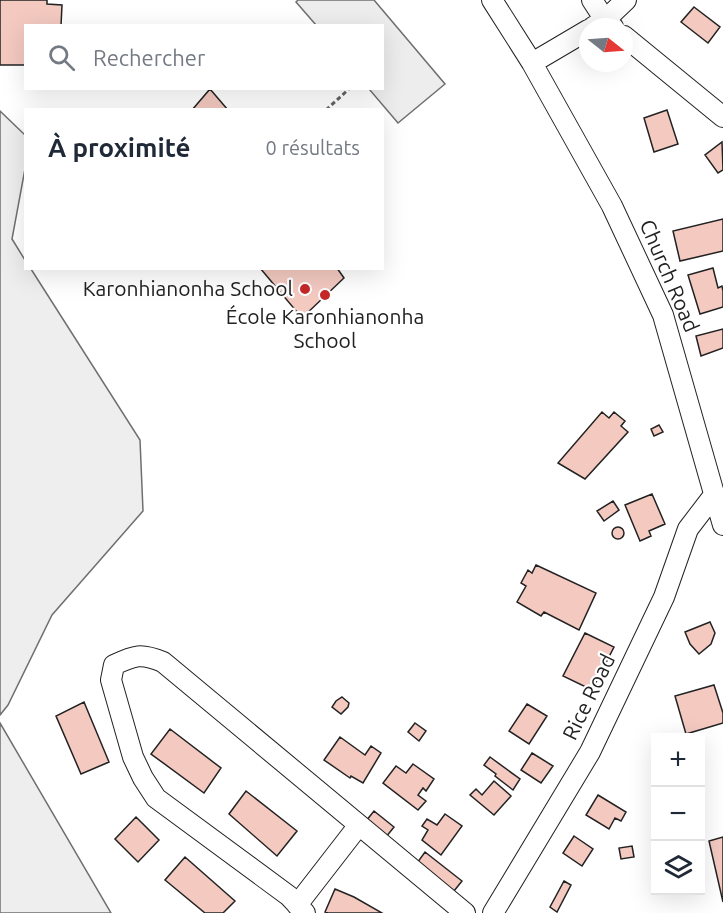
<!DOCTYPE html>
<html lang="fr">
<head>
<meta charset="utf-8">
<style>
	:root { --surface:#fff; --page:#f6f6f7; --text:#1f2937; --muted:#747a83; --line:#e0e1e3 }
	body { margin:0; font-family:Ubuntu,sans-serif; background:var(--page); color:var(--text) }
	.controls { position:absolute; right:18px; bottom:18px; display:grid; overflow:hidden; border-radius:0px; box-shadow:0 6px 24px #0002 }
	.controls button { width:54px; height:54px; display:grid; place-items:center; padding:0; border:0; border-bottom:2px solid var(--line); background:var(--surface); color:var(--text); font:30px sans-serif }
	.compass { position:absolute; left:579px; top:18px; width:54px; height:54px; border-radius:50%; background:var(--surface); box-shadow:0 6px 24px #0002; rotate:107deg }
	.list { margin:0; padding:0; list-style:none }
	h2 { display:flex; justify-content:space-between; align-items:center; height:78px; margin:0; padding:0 24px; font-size:26px }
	h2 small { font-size:20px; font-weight:400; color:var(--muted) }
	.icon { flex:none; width:33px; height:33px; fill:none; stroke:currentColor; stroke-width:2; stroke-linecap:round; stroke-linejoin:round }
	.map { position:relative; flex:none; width:723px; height:913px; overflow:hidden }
	.search { position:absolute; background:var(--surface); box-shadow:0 6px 24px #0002; left:24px; top:24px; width:360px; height:66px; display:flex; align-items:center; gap:15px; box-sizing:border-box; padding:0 21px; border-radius:0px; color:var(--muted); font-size:22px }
	.panel { position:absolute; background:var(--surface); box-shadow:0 6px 24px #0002; left:24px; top:108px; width:360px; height:162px; border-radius:0px }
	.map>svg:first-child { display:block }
	.green { fill:#eee; stroke:#6f6f6f; stroke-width:1.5 }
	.parking { fill:#ededed; stroke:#6f6f6f; stroke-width:1.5 }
	.building { fill:#f3c9c0; stroke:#222; stroke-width:1.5 }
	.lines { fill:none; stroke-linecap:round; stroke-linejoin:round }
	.minor-casing { stroke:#222; stroke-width:22 }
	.path { stroke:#646464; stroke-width:3; stroke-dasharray:4.5 3; stroke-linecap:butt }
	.minor { stroke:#fff; stroke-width:20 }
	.poi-dot { fill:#c62828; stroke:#fff; stroke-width:2 }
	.labels { text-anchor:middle; stroke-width:4.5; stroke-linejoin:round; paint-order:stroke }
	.street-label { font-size:21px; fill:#222; stroke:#fff }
	.poi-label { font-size:21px; fill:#222; stroke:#fff; text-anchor:end }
</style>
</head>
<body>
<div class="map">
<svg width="723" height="913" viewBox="0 0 723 913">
	<rect width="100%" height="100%" fill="#fff"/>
	<path class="green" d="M0,111L25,135V169L12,239L25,260L26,268L31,269L140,440L143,511L52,615L8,705L0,715Z
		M0,723L111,913H0Z"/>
	<path class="parking" d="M298,0H374L445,84L398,123L369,89L382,88V26L316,25L296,2Z"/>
	<path class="building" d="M0,0H47V4L62,5L61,26H26V65H0Z
		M694,7L720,27L708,43L681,22Z
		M210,89L228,110H192Z
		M667,110L678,144L654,152L644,118Z
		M722,142L723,170L718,173L705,155Z
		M723,219V251L680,261L673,231Z
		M260,268H337L344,278L302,318Z
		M713,268L718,288L722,286L723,291V307L700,314L688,275Z
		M723,329V348L701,356L696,336Z
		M602,412L609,418L614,412L625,421L621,426L628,432L585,479L558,463Z
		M659,425L663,432L654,436L651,429Z
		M652,494L665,524L649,531L651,536L640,541L625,505Z
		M613,501L619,510L604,521L597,511Z
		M612 533a6 6 0 1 1 12 0a6 6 0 1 1-12 0Z
		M536,565L596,593L579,630L544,612L541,616L517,602L526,586L521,583L528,570L532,573Z
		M710,622L715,633L711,644L699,654L690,644L685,632Z
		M585,633L614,647L592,690L563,676Z
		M714,685L723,713V723L686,734L675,696Z
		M342,697L349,703L348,707L341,714L332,707L336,701Z
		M84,702L109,762L81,774L56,716Z
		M527,704L547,716L529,744L509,731Z
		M415,723L426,731L419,741L408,732Z
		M170,729L221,768L204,793L151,754Z
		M340,737L365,755L371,746L381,753L363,783L351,776L350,778L324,760Z
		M532,753L553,766L541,783L521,770Z
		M490,757L520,779L513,790L495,776L496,774L484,765Z
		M413,764L434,779L426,791L423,788L418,795L426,801L418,810L383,783L396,766L406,773Z
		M494,781L511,796L494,815L470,795L476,789L482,795Z
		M246,791L297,831L277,856L229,814Z
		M598,795L626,812L621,821L615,818L609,829L586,815Z
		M374,811L394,827L386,837L366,821Z
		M445,814L462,826L441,855L422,840L428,830L422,826L427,819L437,825Z
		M136,817L159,840L138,862L115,839Z
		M574,836L593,849L582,866L563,853Z
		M723,837V902L709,841Z
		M632,846L634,857L621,859L619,848Z
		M425,852L462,881L454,891L417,863Z
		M185,857L235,901L223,913H205L165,880Z
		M564,881L571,885L557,912L550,907Z
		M335,889L354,897L382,913H328L325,912Z"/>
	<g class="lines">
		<defs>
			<path id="minor" d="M492,0L532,63L612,206L663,315L723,525
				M592,0L605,20L613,27
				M593,27L605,20L626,0
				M624,36L723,117
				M532,63L588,30
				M297,905L359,825
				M305,913L289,896L156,798L143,778L133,757L111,680L114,665C135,655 141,653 163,662L465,913
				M493,913L590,752L664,597L688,529L714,495"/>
		</defs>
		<use href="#minor" class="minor-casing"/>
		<path class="path" d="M326,110L350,88"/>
		<use href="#minor" class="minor"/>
	</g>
	<g class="poi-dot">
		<circle cx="305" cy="289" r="6"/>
		<circle cx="325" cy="295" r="6"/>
	</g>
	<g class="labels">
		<g class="street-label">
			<text transform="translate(669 276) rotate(67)" y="7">Church Road</text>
			<text transform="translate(589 697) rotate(-64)" y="7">Rice Road</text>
		</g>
		<g class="poi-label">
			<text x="293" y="296">Karonhianonha School</text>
			<text x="325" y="324" text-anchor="middle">École Karonhianonha<tspan x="325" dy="24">School</tspan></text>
		</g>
	</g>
</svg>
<div class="controls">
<button>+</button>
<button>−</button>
<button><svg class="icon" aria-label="layers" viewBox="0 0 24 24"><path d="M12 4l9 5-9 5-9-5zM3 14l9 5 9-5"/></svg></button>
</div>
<svg class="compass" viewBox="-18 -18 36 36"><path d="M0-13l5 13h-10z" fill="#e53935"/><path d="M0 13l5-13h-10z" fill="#747a83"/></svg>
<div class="search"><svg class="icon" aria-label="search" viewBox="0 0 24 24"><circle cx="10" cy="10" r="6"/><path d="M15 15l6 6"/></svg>Rechercher</div>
<section class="panel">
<h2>À proximité<small>0 résultats</small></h2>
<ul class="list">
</ul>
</section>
</div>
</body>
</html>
